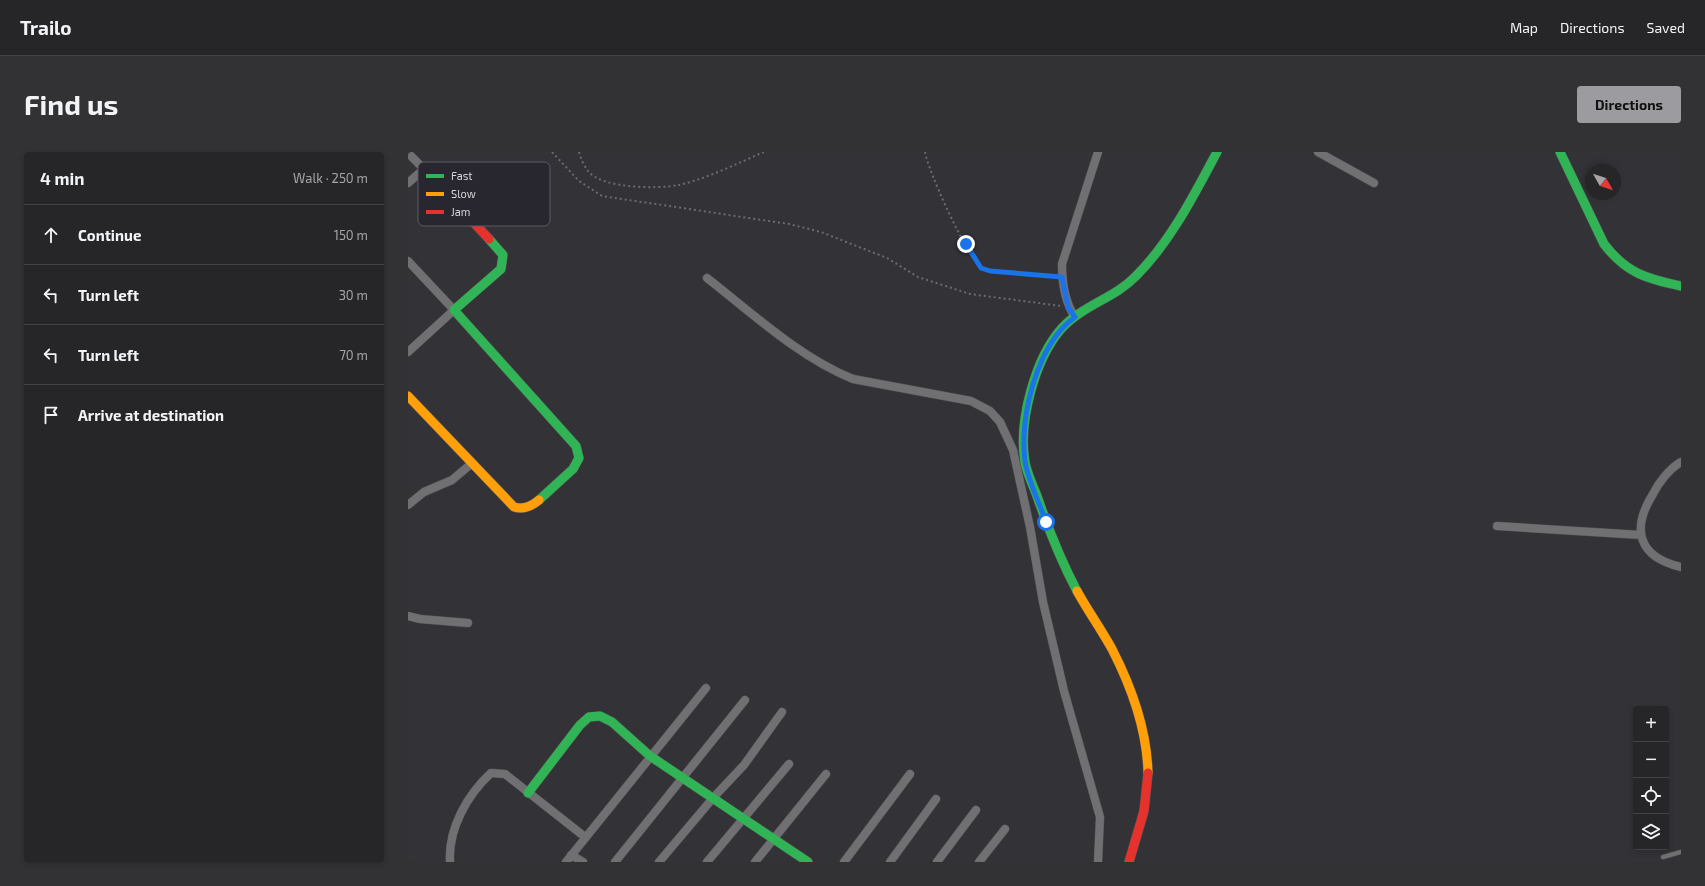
<!DOCTYPE html>
<html lang="en">
<head>
<meta charset="utf-8">
<style>
	:root { --surface:#262629; --page:#323235; --text:#f1f3f6; --muted:#a4a5a8; --line:#424346; --accent:#9c9ba0 }
	body { margin:0; font-family:"Exo 2",sans-serif; background:var(--page); color:var(--text) }
	.controls { position:absolute; right:12px; bottom:12px; display:grid; overflow:hidden; border-radius:4px; box-shadow:0 2px 6px #0003 }
	.controls button { width:36px; height:36px; display:grid; place-items:center; padding:0; border:0; border-bottom:1px solid var(--line); background:var(--surface); color:var(--text); font:20px sans-serif }
	.compass { position:absolute; left:1177px; top:12px; width:36px; height:36px; border-radius:50%; background:var(--surface); box-shadow:0 2px 6px #0003; rotate:129deg }
	.stop { position:absolute; width:12px; height:12px; margin:-9px; border:3px solid #1a73e8; border-radius:50%; background:#fff }
	.stop.end { background:#1a73e8; border-color:#fff; box-shadow:0 1px 4px #0008 }
	.list { margin:0; padding:0; list-style:none }
	h2 { display:flex; justify-content:space-between; align-items:center; height:52px; margin:0; padding:0 16px; font-size:17px }
	h2 small { font-size:13px; font-weight:400; color:var(--muted) }
	.list li { display:grid; grid-template-columns:26px 1fr auto; gap:12px; align-items:center; box-sizing:border-box; height:60px; padding:0 16px; border-top:1px solid var(--line) }
	.list b { display:block; font-size:15px; white-space:nowrap }
	.list em { font-size:13px; font-style:normal; color:var(--muted) }
	.icon { flex:none; width:22px; height:22px; fill:none; stroke:currentColor; stroke-width:2; stroke-linecap:round; stroke-linejoin:round }
	.map { position:relative; flex:none; width:1273px; height:710px; overflow:hidden; border-radius:4px }
	header { display:flex; align-items:center; gap:24px; box-sizing:border-box; height:56px; padding:0 20px; background:var(--surface); border-bottom:1px solid var(--line) }
	header strong { font-size:19px }
	nav { display:flex; gap:22px; margin-inline-start:auto; font-size:14px }
	.intro { display:flex; align-items:center; justify-content:space-between; box-sizing:border-box; height:96px; padding:0 24px }
	h1 { margin:0; font-size:28px }
	.button { padding:10px 18px; border-radius:4px; background:var(--accent); color:#111; font-size:14px; font-weight:700 }
	main { display:flex; gap:24px; padding:0 24px }
	aside { flex:1; background:var(--surface); border-radius:4px; box-shadow:0 2px 6px #0003 }
	.map>svg:first-child { display:block }
	.lines { fill:none; stroke-linecap:round; stroke-linejoin:round }
	.lane-casing { stroke:#515053; stroke-width:5 }
	.street-casing { stroke:#515053; stroke-width:9 }
	.fast-casing { stroke:#515053; stroke-width:10 }
	.slow-casing { stroke:#515053; stroke-width:10 }
	.jam-casing { stroke:#515053; stroke-width:10 }
	.path { stroke:#6c6b6e; stroke-width:2; stroke-dasharray:2 3; stroke-linecap:butt }
	.lane { stroke:#706f72; stroke-width:4 }
	.street { stroke:#706f72; stroke-width:8 }
	.fast { stroke:#30b455; stroke-width:9 }
	.slow { stroke:#ff9f0a; stroke-width:9 }
	.jam { stroke:#e5322d; stroke-width:9 }
	.route { stroke:#1a73e8; stroke-width:5 }
	.key { fill:#28272f; stroke:#5c5b62; stroke-width:1 }
	.key-label { font-size:11px; fill:#d5d4d9 }
</style>
</head>
<body>
<header>
<strong>Trailo</strong>
<nav><a>Map</a><a>Directions</a><a>Saved</a></nav>
</header>
<div class="intro"><h1>Find us</h1><a class="button">Directions</a></div>
<main>
<aside>
<h2>4 min<small>Walk · 250 m</small></h2>
<ul class="list">
<li><svg class="icon" aria-label="ahead" viewBox="0 0 24 24"><path d="M12 20V5M6 11l6-6 6 6"/></svg><div><b>Continue</b></div><em>150 m</em></li>
<li><svg class="icon" aria-label="left" viewBox="0 0 24 24"><path d="M17 20v-9H6M10 6l-5 5 5 5"/></svg><div><b>Turn left</b></div><em>30 m</em></li>
<li><svg class="icon" aria-label="left" viewBox="0 0 24 24"><path d="M17 20v-9H6M10 6l-5 5 5 5"/></svg><div><b>Turn left</b></div><em>70 m</em></li>
<li><svg class="icon" aria-label="arrive" viewBox="0 0 24 24"><path d="M6 21V4h12l-3 4 3 4H6"/></svg><div><b>Arrive at destination</b></div></li>
</ul>
</aside>
<div class="map">
<svg width="1273" height="710" viewBox="0 0 1273 710">
	<rect width="100%" height="100%" fill="#333237"/>
	<g class="lines">
		<defs>
			<path id="lane" d="M1255,705L1273,700"/>
			<path id="street" d="M910,0L966,31
				M0,1L16,17L0,31
				M0,109L46,158L0,200
				M299,126C344,161 392,206 445,227L563,249L582,259L592,270L605,298L622,375L635,450L656,539L692,665L690,710
				M667,165C656,149 654,130 654,112L690,0
				M1273,310C1262,316 1251,330 1245,342C1223,377 1230,405 1273,415
				M0,353L16,340L44,328L63,312
				M1089,374L1233,383
				M0,464L12,467L60,471
				M163,703L175,710
				M42,710C40,677 59,643 83,621L97,622L177,685
				M158,710L298,536
				M207,710L337,548
				M251,710L305,646L336,613L374,560
				M299,710L381,612
				M347,710L418,622
				M436,710L502,622
				M482,710L528,647
				M529,710L568,658
				M571,710L597,677"/>
			<path id="fast" d="M1152,0L1196,92C1218,121 1239,127 1273,134
				M81,87L95,103L93,117L46,158L168,294L171,306L165,317L131,348
				M669,439C653,409 640,376 629,344C625,333 619,322 617,310C610,270 627,206 654,176C675,153 707,146 728,124C763,89 786,43 809,0
				M120,641L172,573L181,565L192,564L204,570L242,604L400,710"/>
			<path id="slow" d="M0,244L106,355C116,358 124,354 131,348
				M669,439C680,459 693,477 704,497C723,534 739,579 740,621"/>
			<path id="jam" d="M16,17L81,87
				M721,710L736,659L740,621"/>
		</defs>
		<use href="#lane" class="lane-casing"/>
		<use href="#street" class="street-casing"/>
		<use href="#fast" class="fast-casing"/>
		<use href="#slow" class="slow-casing"/>
		<use href="#jam" class="jam-casing"/>
		<path class="path" d="M144,0L171,29L194,44L381,72L413,80L479,106L510,125L562,142L653,154
			M171,0C173,7 176,14 180,19C194,37 250,37 271,33C298,27 330,11 356,0
			M517,0C520,19 559,105 573,115C575,117 579,118 582,119L646,125"/>
		<use href="#lane" class="lane"/>
		<use href="#street" class="street"/>
		<use href="#fast" class="fast"/>
		<use href="#slow" class="slow"/>
		<use href="#jam" class="jam"/>
	</g>
	<g class="lines">
		<path class="route" d="M558,92L573,116L582,119L654,125L660,155L667,165C629,192 611,265 617,309C619,326 632,352 638,370"/>
	</g>
	<rect x="10" y="10" width="132" height="64" rx="6" class="key"/>
	<rect x="18" y="22" width="18" height="4" fill="#30b455"/>
	<rect x="18" y="40" width="18" height="4" fill="#ff9f0a"/>
	<rect x="18" y="58" width="18" height="4" fill="#e5322d"/>
	<g class="key-label">
		<text x="43" y="28">Fast</text>
		<text x="43" y="46">Slow</text>
		<text x="43" y="64">Jam</text>
	</g>
</svg>
<div class="controls">
<button>+</button>
<button>−</button>
<button><svg class="icon" aria-label="locate" viewBox="0 0 24 24"><circle cx="12" cy="12" r="6"/><path d="M12 2v4M12 18v4M2 12h4M18 12h4"/></svg></button>
<button><svg class="icon" aria-label="layers" viewBox="0 0 24 24"><path d="M12 4l9 5-9 5-9-5zM3 14l9 5 9-5"/></svg></button>
</div>
<svg class="compass" viewBox="-18 -18 36 36"><path d="M0-13l5 13h-10z" fill="#e53935"/><path d="M0 13l5-13h-10z" fill="#a4a5a8"/></svg>
<div class="stop" style="left:638px;top:370px"></div>
<div class="stop end" style="left:558px;top:92px"></div>
</div>
</main>
</body>
</html>
